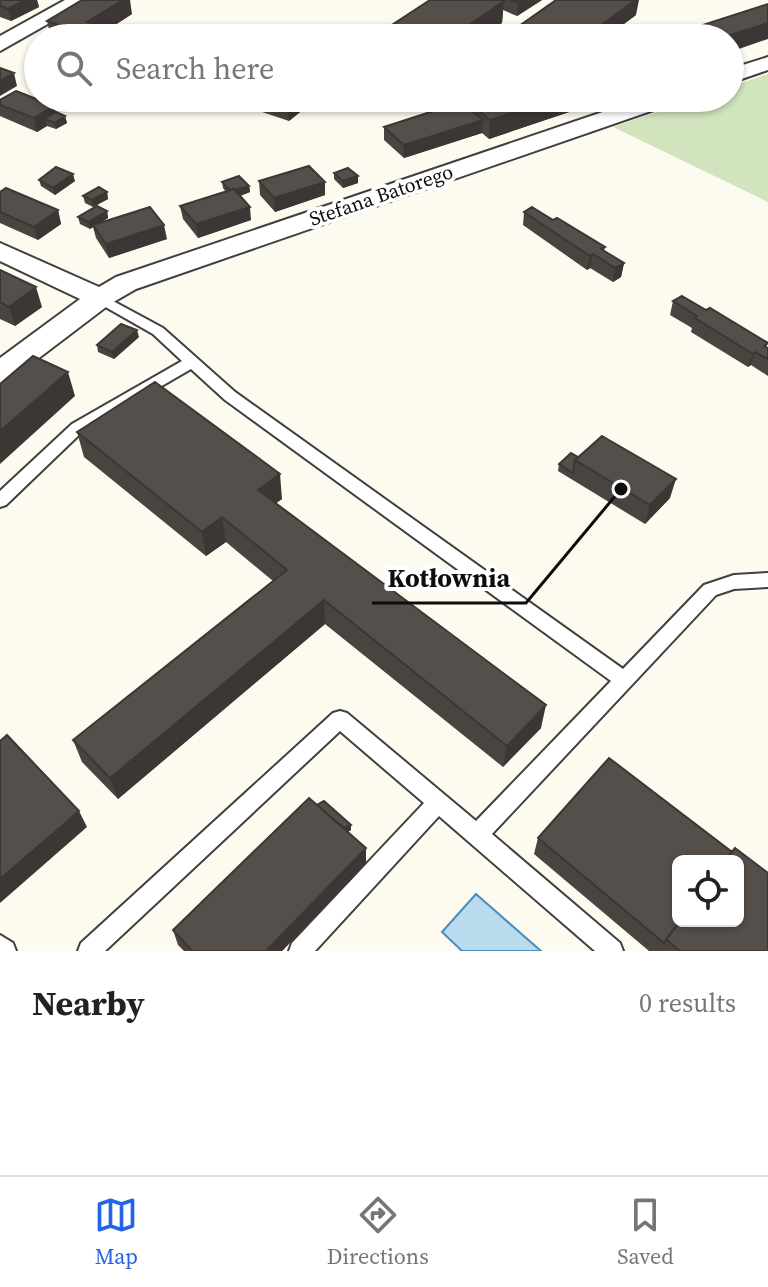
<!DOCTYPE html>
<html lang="en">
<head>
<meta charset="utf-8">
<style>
	:root { --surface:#fff; --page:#f2f2f2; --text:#222; --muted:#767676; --line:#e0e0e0; --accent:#2563eb }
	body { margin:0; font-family:"Source Serif 4",serif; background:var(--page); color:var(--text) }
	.controls { position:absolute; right:24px; bottom:24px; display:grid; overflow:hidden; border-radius:12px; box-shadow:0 2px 6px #0004 }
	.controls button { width:72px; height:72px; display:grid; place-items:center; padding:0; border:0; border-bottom:2px solid var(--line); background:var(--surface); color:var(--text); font:40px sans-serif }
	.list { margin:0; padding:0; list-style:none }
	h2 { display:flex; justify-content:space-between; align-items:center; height:104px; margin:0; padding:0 32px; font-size:34px }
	h2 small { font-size:26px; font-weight:400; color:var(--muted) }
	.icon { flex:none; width:44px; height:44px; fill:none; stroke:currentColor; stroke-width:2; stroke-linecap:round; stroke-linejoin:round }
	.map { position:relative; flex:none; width:768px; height:951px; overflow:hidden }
	.search { position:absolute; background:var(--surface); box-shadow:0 2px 6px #0004; left:24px; right:24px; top:24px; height:88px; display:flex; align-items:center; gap:20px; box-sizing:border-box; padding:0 28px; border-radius:44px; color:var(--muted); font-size:30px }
	.sheet { height:224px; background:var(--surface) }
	nav { display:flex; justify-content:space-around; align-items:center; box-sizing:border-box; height:112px; border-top:2px solid var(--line); background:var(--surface); font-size:22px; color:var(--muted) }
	nav a { display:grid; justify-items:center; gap:4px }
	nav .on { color:var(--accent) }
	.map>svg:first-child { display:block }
	.green { fill:#d1e4bd }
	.water { fill:#badaee; stroke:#4a8dbc; stroke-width:2 }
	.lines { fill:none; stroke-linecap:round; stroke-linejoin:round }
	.service-casing { stroke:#404040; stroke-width:4 }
	.minor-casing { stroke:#404040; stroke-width:4 }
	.service { fill:#fff; fill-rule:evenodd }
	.minor { fill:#fff; fill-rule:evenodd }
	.wall { fill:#494440 }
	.shaded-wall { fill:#3c3734 }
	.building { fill:#554f4b; stroke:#3c3734; stroke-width:2 }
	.labels { text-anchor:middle; stroke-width:8; stroke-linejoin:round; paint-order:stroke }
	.far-street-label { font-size:20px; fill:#0d0d0d; stroke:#fff }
	.leader { fill:none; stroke:#0d0d0d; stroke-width:3 }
	.callout-dot { fill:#0d0d0d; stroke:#fff; stroke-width:3 }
	.callout-label { font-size:26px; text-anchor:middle; font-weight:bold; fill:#0d0d0d; stroke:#fff; stroke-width:8; stroke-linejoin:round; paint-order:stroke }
</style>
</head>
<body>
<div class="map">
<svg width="768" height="951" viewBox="0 0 768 951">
	<rect width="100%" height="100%" fill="#fdfbf0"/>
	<path class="green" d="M768,74V202L613,127L698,98H730V87Z"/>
	<path class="water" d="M476,894L541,951H462L442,932Z"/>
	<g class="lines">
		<defs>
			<path id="service" d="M100,294L163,328L235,392L623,669L704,585L734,575L768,573V587L734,589L716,595L492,834L620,943L623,951H595L439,816L315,951H289L292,943L424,803L340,731L105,951H78L81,943L333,713L340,711L347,713L476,821L611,681L225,400L191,369L82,432L6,505L0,507V491L72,424L182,361L153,334L95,301L93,298L95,295Z
				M0,935L13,943L16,951H0Z"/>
			<path id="minor" d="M65,0H90L0,51V36Z
				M768,57V70L730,83V69Z
				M644,98H677L674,103L136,289L110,304L10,380L0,383V358L80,299L0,261V243L99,287L116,277Z"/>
		</defs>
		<use href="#service" class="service-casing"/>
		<use href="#minor" class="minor-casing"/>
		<use href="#service" class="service"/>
		<use href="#minor" class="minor"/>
	</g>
	<path class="wall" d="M0,0H37L39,7L11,21L0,17Z
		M430,0H542L517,16L503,10L502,23Z
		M132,14L98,36V38H51L47,21Z
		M636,15L605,38H520L522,24Z
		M249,98H309L310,104L289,121L250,108Z
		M454,98H586L584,107L489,139L482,133L404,158L384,140V127L454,105Z
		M0,100L56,112L65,116L67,123L56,129L47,126L37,132L0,116Z
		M334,173L358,176V183L343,188L334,179Z
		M39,180L75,181L55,195L41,186Z
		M259,181L325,195L275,212L260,195Z
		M222,182L249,186L250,192L240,196L251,220L198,238L183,219L180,206L226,192L223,188Z
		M0,192L58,210L61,224L38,240L0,223Z
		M107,192L108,199L93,207L85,203L83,196Z
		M107,211L108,218L101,222L167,239L109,258L96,238L93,227L90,229L80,224L78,217Z
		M524,212L553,220L605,247L604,251L624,263L621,277L613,282L590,268L587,270L523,225Z
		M0,270L42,307L15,326L0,319Z
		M673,301L706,310L768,343L766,347L768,348V376L751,365L748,367L691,332L692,328L670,315Z
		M139,337L114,359L98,352L97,345Z
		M77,432L282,499L276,503L541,728L503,767L325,624L118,799L82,762L73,740L273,581L226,542L206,556L84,457Z
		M578,457L670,498L645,524L558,471L559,464Z
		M317,805L351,830L348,832L366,848V864L282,951H184L178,945L173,930Z
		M538,838L732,852L768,951H649L534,854Z"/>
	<path class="shaded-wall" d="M25,0H37L39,7L11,21L8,9Z
		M123,0H130L132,14L98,36V38H85L84,33L87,22Z
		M524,0H542L517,16L518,3Z
		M635,0H639L636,15L605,38H584Z
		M504,1L502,23L481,38H450Z
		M768,23V39L730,52V38H721Z
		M14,73L17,86L0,96V81Z
		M300,98H309L310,104L289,121L288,108Z
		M557,98H586L584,107L489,139L490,120Z
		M54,106L58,119H45L47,126L37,132L34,118Z
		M65,116L67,123L56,129L55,123Z
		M483,120L482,133L404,158V145Z
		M73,174L75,181L55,195L53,188Z
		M358,176V183L343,188V181Z
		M325,182V195L275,212L274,198Z
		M249,186L250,192L232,199L231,192Z
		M107,192L108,199L93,207L92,200Z
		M250,207L251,220L198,238L196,224Z
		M58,210L61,224L38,240L34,227Z
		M107,211L108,218L90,229L88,222Z
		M164,225L167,239L109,258L106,244Z
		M593,254L590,268L587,270L590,256Z
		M624,263L621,277L613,282L615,268Z
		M36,287L42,307L15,326L9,307Z
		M137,330L139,337L114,359L112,352Z
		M755,352L751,365L748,367L753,354Z
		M68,372L75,396L0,464V431Z
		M280,474L282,499L261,514L258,490Z
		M676,479L670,498L645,524L650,505Z
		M222,517L226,542L206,556L202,532Z
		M324,600L325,624L118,799L110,778Z
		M546,705L541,728L503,767L507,746Z
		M79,811L87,827L0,903V879Z
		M351,825V830L337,838V832Z
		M366,848V864L282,951H266Z"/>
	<path class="building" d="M0,0H25L8,9L0,6Z
		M82,0H123L87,22L96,25L84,33L47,21Z
		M430,0H502L504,1L450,38H372Z
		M509,0H524L518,3Z
		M556,0H635L584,38H562L522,24Z
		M768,4V23L721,38H682L675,34Z
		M0,68L14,73L0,81Z
		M16,91L54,106L34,118L0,105V100Z
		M259,98H300L288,108Z
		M463,98H557L490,120Z
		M461,102L483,120L404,145L384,127Z
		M56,112L65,116L55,123L45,119Z
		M309,166L325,182L274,198L259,181Z
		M56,167L73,174L53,188L39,180Z
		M348,168L358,176L343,181L334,173Z
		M239,176L249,186L235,190L234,189L230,190L222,182Z
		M99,187L107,192L92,200L83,196Z
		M6,188L58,210L34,227L0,212V192Z
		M234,189L250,207L196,224L180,206Z
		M97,206L107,211L88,222L78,217Z
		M150,207L164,225L106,244L93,225Z
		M532,207L553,220L557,218L605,247L601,249L624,263L615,268L593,254L590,256L524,212Z
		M0,270L36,287L9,307L0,302Z
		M682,296L706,310L710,308L768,343L764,346L768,348V359L755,352L753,354L695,318L697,316L673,301Z
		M121,324L137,330L112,352L97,345Z
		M33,356L68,372L0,431V384Z
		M155,382L280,474L258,490L546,705L507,746L324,600L110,778L73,740L287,570L222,517L202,532L77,432Z
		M602,436L676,479L650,505L575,460Z
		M571,453L578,457L575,460L573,473L559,464Z
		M7,735L79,811L0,879V741Z
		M609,758L732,852L725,861H678V921H680L664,943L538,838Z
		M309,798L366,848L266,951H192L173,930Z
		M324,801L351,825L344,828L317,805Z
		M735,848L768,873V951H680L666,939L680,921H738V861H725Z"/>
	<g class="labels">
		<g class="far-street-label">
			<text transform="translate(381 195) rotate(-19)" y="7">Stefana Batorego</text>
		</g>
	</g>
	<path class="leader" d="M621 489L526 603H372"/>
	<circle class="callout-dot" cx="621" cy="489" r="8"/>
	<g class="callout-label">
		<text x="449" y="587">Kotłownia</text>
	</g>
</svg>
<div class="controls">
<button><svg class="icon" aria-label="locate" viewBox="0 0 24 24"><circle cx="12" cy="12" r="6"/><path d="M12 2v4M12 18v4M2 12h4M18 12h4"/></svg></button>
</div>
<div class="search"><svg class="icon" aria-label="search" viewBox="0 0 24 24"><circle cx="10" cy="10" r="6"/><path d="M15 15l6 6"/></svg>Search here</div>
</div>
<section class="sheet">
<h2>Nearby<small>0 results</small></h2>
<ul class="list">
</ul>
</section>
<nav>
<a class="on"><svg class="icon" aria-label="map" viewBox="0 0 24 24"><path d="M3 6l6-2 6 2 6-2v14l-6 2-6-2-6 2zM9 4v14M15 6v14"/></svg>Map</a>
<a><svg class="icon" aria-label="directions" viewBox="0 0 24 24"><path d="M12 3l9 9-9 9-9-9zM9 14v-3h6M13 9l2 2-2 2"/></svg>Directions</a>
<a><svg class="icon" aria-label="saved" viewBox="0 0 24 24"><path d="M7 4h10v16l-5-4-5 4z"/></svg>Saved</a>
</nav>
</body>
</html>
